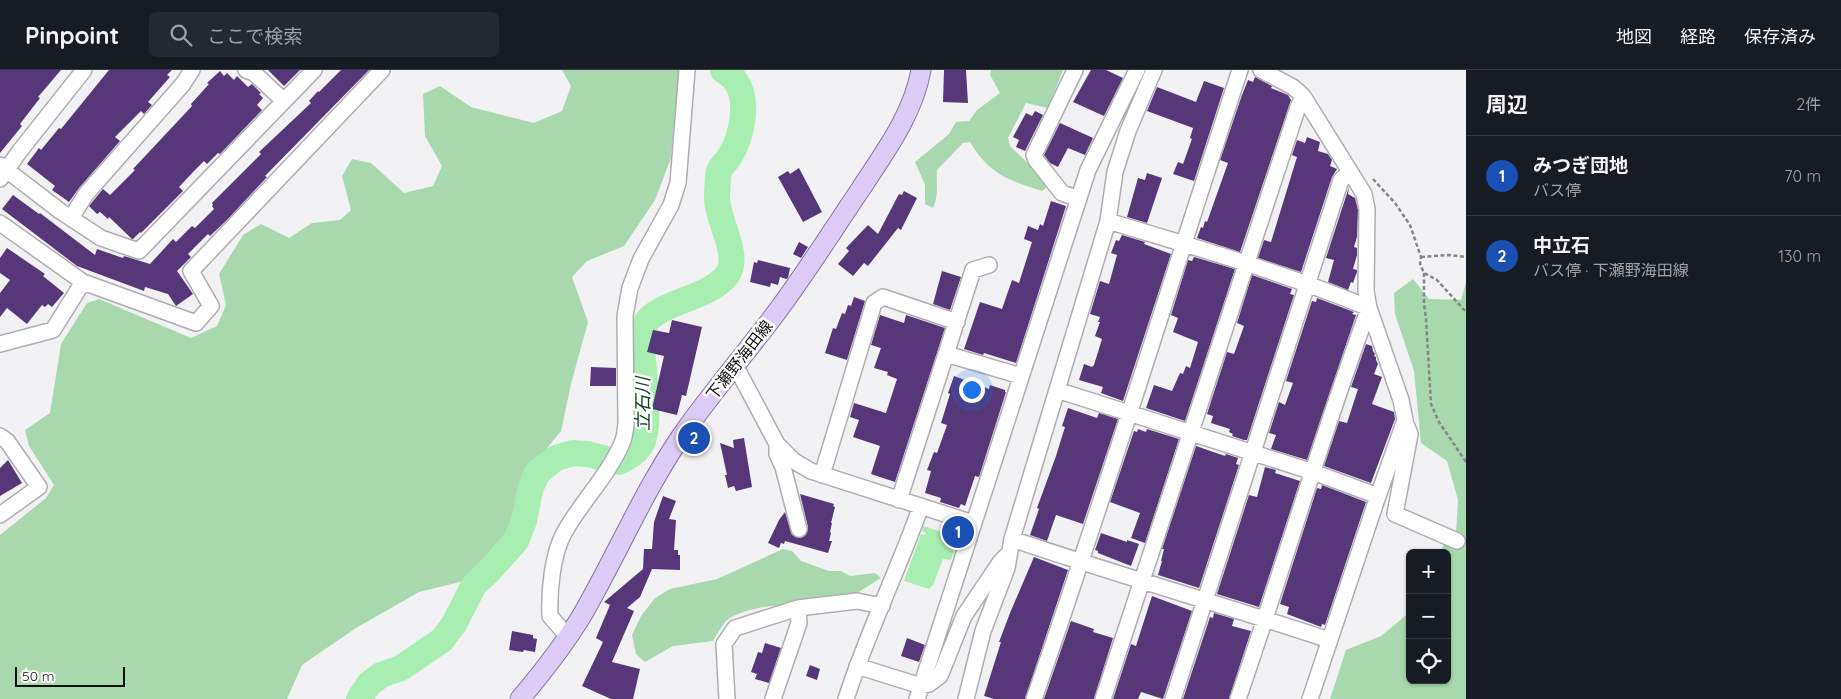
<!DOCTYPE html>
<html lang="ja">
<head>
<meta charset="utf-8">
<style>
	:root { --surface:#171b24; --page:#242831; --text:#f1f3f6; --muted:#9ea1a6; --line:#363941; --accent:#1e853b }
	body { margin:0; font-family:Quicksand,"Noto Sans JP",sans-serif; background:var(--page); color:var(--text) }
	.controls { position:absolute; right:15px; bottom:15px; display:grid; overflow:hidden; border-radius:8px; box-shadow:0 1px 4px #0004 }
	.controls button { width:45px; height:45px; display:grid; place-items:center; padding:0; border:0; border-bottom:1px solid var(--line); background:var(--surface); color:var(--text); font:25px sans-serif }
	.scale { position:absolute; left:15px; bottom:12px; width:110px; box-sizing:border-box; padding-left:5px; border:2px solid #100f10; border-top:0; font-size:14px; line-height:18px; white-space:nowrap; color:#100f10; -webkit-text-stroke:4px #fff; paint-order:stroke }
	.you { position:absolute; left:971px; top:319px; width:18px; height:18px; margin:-12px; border:4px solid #fff; border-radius:50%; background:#1a73e8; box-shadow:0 0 0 8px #1a73e833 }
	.badge { display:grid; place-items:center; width:32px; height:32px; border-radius:50%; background:var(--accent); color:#fff; font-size:16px; font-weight:700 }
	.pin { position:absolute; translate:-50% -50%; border:2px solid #fff; box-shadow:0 1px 5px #0006 }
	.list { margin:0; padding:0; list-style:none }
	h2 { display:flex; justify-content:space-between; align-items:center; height:65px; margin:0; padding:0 20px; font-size:21px }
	h2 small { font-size:16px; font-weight:400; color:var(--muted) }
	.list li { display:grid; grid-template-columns:32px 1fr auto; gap:15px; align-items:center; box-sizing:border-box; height:80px; padding:0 20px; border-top:1px solid var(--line) }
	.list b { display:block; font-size:19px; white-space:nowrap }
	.list p { margin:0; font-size:16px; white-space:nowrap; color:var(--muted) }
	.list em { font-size:16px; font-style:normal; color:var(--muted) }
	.icon { flex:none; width:28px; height:28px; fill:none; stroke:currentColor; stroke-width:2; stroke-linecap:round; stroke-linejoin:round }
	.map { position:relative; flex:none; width:1466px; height:629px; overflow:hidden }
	header { display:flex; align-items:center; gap:30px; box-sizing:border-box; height:70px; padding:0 25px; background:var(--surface); border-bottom:1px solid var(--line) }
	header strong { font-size:24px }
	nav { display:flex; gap:28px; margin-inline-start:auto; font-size:18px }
	.search { width:350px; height:45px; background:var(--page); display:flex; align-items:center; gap:12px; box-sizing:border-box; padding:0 18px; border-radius:8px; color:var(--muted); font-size:19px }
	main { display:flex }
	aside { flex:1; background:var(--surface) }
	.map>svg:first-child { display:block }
	.green { fill:#a8d9ae }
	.water { fill:#a8eeb1 }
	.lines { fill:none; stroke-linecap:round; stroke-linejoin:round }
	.river { stroke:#a8eeb1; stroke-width:26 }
	.building { fill:#56387a }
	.minor-casing { stroke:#afadb1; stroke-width:18 }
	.major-casing { stroke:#8774a3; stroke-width:21 }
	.path { stroke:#878688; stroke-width:2.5; stroke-dasharray:4 2.5; stroke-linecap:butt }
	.minor { stroke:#fff; stroke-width:15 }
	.major { stroke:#ddccf7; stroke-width:19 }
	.labels { text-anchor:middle; stroke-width:5; stroke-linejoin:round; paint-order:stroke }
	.street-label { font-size:16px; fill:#100f10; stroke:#fff }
	.water-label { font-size:18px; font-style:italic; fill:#0d401a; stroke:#fff }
</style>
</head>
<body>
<header>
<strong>Pinpoint</strong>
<div class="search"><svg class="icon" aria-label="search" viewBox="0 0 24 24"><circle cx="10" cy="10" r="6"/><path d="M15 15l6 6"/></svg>ここで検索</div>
<nav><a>地図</a><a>経路</a><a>保存済み</a></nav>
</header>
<main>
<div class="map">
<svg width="1466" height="629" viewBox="0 0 1466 629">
	<rect width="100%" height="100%" fill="#f2f1f4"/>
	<path class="green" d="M562,0H679L671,88L655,130L624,176L587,191L572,207L588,252L571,314L561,361L530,399L500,479L476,508L419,522L356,558L302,595L287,629H0V465L46,428L54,415L29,376L25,360L50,343L61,274L87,233L99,229L191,268L217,256L226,235L219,204L243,165L261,154L289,168L312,153L340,150L351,140L342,106L352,89L371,93L404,123L433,116L442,96L425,66L423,24L440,16L471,37L534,53L562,41L571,16Z
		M991,0H1063L1048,38L1026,33L1008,68L1010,76L1040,105L1046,118L1042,121C1008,110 989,104 970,72L963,73L937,100C936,114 939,125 933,138L925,134V115L915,92L949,64L956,52L969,51L977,40L1000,23L990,5Z
		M1413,209L1429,229L1461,230L1466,212V629H1330L1346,580L1381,566L1410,542V610H1447V483H1441L1443,476L1456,463L1458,430L1447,391L1421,373L1414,301L1395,244L1394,223Z
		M783,479L792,481L801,491L829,501H841L850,506L875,503L881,508L857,523L839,527L823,526L806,528L785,537C772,533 736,541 726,551C721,557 717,564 713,571L673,576L645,592L636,584L632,565L641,546L655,528L670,519L717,509Z"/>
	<path class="water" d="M923,456L954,466L957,472L951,490L943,489L933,515L929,519L904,511L921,464L925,465L926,463L922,461Z"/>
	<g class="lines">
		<path class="river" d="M359,629L369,614L381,605L401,598L442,570L454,554L474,515L487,503L516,471L524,451L530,420L537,403L556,388L573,383L587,384L619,392C628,387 635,384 641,375C652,357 643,294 641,271C642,263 644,252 651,247C670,230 710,227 727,205C742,185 715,148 717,124C718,117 717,108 719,101C721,96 727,91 730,86C742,66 750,30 735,10C732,6 727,3 723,0"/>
	</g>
	<path class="building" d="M0,0H61L38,27L40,28L20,54L22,56L0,83Z
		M109,0H172L167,5L170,7L148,32L152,35L144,44L141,41L115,67L120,71L79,118L69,132L52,120L55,116L27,94L39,78L41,80L59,58L61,59Z
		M268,0H300L284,16Z
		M341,0H369L265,106L267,107L227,150L210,166L208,164L188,184L191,187L177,201L193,224L176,236L168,224L145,217L144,221L77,196L2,139L13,125L39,144L40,143L95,185L97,179L123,188L124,186L150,194L173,169L176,172L192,156L195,158L214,139L212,136L213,135L212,133L261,84L259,82L311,33L309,31L318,21L319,22Z
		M944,0H966L968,33L943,32Z
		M1091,0H1106L1123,8L1104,46L1073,32Z
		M220,1L224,6L227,3L234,10L237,6L248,17L252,14L261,23L259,24L263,28L257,35L262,40L220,84L218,83L207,94L204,91L194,101L179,117L183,121L141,163L140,162L133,169H132L109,147L108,149L100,142L97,144L89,136L103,119L110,125L135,100L133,99L192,36L191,34L209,14L207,13Z
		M1255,7L1272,16L1271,18L1288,25L1291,30L1240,182L1197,168L1201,157L1203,158L1205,151L1207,152L1228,93L1220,90L1242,25L1248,10L1253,12Z
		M1204,11L1224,18L1194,111L1173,104L1178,92L1183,94L1192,69L1190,68L1193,58L1147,41L1157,17L1196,32Z
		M1035,41L1043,45L1025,81L1016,77L1019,70L1013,67L1026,43L1032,46Z
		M1060,53L1093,68L1085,85L1068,78L1058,97L1050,93L1044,85Z
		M1307,67L1320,72L1318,81L1328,84L1332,90L1330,96L1337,99L1332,107L1301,202L1258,188L1264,170L1271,172L1297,87L1292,85L1297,70L1305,73Z
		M799,98L822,142L803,152L778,107L788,101L790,104Z
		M1147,103L1162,108L1147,153L1127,147L1138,108L1145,110Z
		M1349,117L1348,124L1355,128L1358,140L1357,167L1354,177L1357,178V185L1353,199L1357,200V202L1353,213L1351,212L1348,220L1328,212L1334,190L1326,188Z
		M904,121L917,128L901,160L898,158L868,196L864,193L853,206L838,194L849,181L846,178L868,155L878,164L899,124L902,125Z
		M1051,131L1066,136L1016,293L984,283L983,285L964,279L980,232L1002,239L1012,210L1019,213L1032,172L1024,169L1028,156L1038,160L1040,154L1043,156Z
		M1122,165L1145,172L1144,174L1171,184L1123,331L1101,323L1103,317L1079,310L1084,294L1092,297L1094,295L1102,269L1095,266L1100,252H1098L1100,247L1090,244L1100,211L1109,214L1117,185L1111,183L1116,170L1119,171Z
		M799,172L808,177L801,188L793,184Z
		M7,178L45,204L43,206L64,223L52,237L48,234L45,237L42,235L27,254L7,238L0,247V223L10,210L0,203V188Z
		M1194,187L1235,199L1185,351L1146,338L1154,315L1172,321L1180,303L1183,304L1186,296L1190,298L1198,272L1173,262L1178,248L1171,245L1188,190L1192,191Z
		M758,190L790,198L788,208L786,209L780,207L778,215L771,213L770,217L750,212L754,192L757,193Z
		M942,201L961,207L950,240L933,234Z
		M1252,205L1292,219L1290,224L1294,225L1247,370H1244L1232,366L1233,364L1229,362L1230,359L1211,353L1213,346L1207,344L1227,282L1234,284L1244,256L1237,253Z
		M854,227L865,231L847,290L825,283L833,258L836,259L842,243L845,244L848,235L851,236Z
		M1317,228L1354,242L1352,244L1356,245L1307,390L1271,379L1276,365L1269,363L1279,332L1285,335L1293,313L1286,311L1312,231L1316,232Z
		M880,245L904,253L906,245L945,258L895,412L871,404L880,376L853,367L859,350L850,347L854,333L886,343L897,309L887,305L888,302L874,298L881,278L871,275Z
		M672,250L702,257L686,326L682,325L677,345L652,339L664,286L647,282L653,260L669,263Z
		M1366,274L1372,276L1373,281L1375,284L1374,286L1376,287V290L1378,294L1374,304L1382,307L1372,334L1394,342L1395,349L1371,413L1324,396L1339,351L1347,353L1358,319L1351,317Z
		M591,297L616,298V316H590Z
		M954,306L989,319L990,315L1005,320V322H1006L979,407L975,406L965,436L961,434L959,438L940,432L941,428L925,423L931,401L927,400L934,382L937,383L947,355L941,353L950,324L948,323Z
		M1068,338L1097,348L1099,343L1118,349L1083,454L1056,445L1047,471L1030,465L1039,439L1037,438L1056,386L1065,357L1062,356Z
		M1138,359L1146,362L1147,359L1179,369L1145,473L1131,468L1140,443L1110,432L1134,361L1137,362Z
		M744,368L752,417L736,421L734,416L728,418L725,405H727L720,373L734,378L733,370Z
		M1196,376L1225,386L1226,384L1238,388L1236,394L1239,395L1199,518L1158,505L1162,491H1161L1164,479H1162Z
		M8,390L22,413L0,426V398Z
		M1265,397L1276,400L1275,403L1300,411L1259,537L1217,524L1249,425L1257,427Z
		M1322,415L1366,432L1325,555L1322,554L1321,557L1287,544L1289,537L1280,534L1317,418L1321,419Z
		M800,424L834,434L833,436L835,437L831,453H832L830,462L831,463L829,471H832L828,483L785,471L784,474L781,473L779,478L768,473L779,450L785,442L792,465L801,468L806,465L808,457Z
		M663,426L676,431L669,449L676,450L674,480H678V485H680V500L652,499L640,527L627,538L634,541L612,592L640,599L633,629H611L582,616L603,572L596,568L610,535L604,532L643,499L644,479H652L654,452Z
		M1101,463L1127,472V470L1139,474L1131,496L1098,483V481L1095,480Z
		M1034,487L1068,500L1025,629H994L984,626L1001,572H999L1010,543Z
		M1152,526L1192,541L1163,629L1141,622L1138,629H1113L1131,574L1136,576Z
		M1214,543L1234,549L1232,556L1251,561L1229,629H1183L1210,547L1213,548Z
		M1071,551L1094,559L1093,562L1113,568L1094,629H1044Z
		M512,561L533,565V568L537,569L535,582L524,580L523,582L509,580Z
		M907,568L925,575L919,592L901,586Z
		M765,573L781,578L769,613L755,609L757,604L751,602L758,582L762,583Z
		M810,595L820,599L817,610L806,606Z"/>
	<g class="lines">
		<defs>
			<path id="minor" d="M246,0L254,3L284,31
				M1075,0L1034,85L1036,90L1062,123L1079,129
				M1261,0L1293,17L1303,26L1364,124L1367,139L1366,221L1369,238L1401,330L1405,350L1378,426L1310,629
				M0,95L60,141L101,168L139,181L314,0
				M0,109L19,82L84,0
				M71,148L86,124L183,14L192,0
				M1108,151C1194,177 1285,203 1369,238C1321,367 1283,499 1238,629
				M0,153L83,212L196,253L211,236L191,201L382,0
				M0,274L53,260L83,212
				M946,284L1021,306
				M735,295L777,374L794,391L811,401L973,453
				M1057,320L1313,402L1378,426
				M1405,352L1410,364L1395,444L1457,471
				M0,366L7,371L39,417L0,445
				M777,375V384L783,397L799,459
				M822,405L874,233L883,227L957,252
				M899,430L973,200L989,195
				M1012,469C1117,505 1224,535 1329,570
				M568,567L550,546C549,522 552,485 564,463C581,432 608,406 622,373C625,367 625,360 626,354L625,246L630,218L641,189L671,135L678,113L687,0
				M857,596L921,616L929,614L940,606L964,546L1001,491L1009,483
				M727,629L724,574L735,558L798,538L857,531L882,536
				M773,629L799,553L798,538
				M846,629C867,563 898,501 921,436
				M917,629L1088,100L1137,0
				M966,629L983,561L1007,498L1012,469L1108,151L1115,102L1128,61L1154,0
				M1034,629C1107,421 1171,210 1240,0
				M1103,629L1298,37L1303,26
				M1173,629L1341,110L1350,101"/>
			<path id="major" d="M520,629C542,603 563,576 581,547C616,487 643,422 682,365C712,322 747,282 779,239C807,201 833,160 860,120C884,83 913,45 921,0"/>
		</defs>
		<use href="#minor" class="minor-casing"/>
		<use href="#major" class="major-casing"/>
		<path class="path" d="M1373,109L1395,133L1410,155L1421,187L1420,194L1424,203L1437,210L1466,242
			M1421,187L1449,185L1466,187
			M1424,203V233L1426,249L1431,334L1439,352L1466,392"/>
		<use href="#minor" class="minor"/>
		<use href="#major" class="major"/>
	</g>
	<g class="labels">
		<g class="street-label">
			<text transform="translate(739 290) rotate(-52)" y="6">下瀬野海田線</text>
		</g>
		<g class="water-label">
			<text transform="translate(643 334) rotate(-90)" y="6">立石川</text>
		</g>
	</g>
</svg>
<div class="controls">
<button>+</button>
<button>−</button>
<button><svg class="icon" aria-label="locate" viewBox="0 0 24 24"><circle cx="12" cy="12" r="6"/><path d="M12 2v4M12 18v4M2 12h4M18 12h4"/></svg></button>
</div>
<div class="scale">50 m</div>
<div class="you"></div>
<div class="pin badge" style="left:958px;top:462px;background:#1a4fb4">1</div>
<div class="pin badge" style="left:694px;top:368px;background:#1a4fb4">2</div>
</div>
<aside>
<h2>周辺<small>2件</small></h2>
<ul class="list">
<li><span class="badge" style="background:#1a4fb4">1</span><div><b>みつぎ団地</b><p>バス停</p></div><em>70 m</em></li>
<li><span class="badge" style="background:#1a4fb4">2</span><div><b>中立石</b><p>バス停 · 下瀬野海田線</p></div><em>130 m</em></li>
</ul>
</aside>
</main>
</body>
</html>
